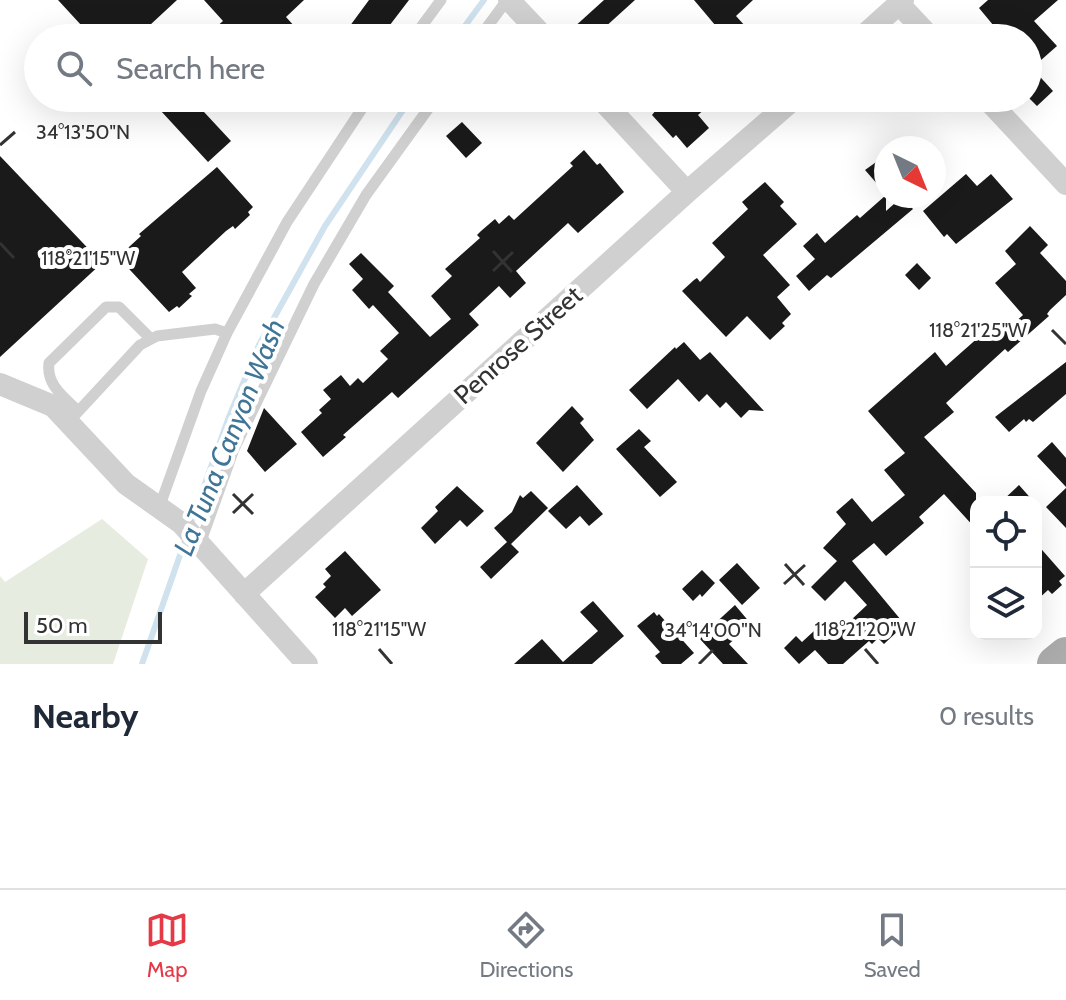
<!DOCTYPE html>
<html lang="en">
<head>
<meta charset="utf-8">
<style>
	:root { --surface:#fff; --page:#f6f6f7; --text:#1f2937; --muted:#747a83; --line:#e0e1e3; --accent:#e63946 }
	body { margin:0; font-family:Cabin,sans-serif; background:var(--page); color:var(--text) }
	.controls { position:absolute; right:24px; bottom:24px; display:grid; overflow:hidden; border-radius:16px; box-shadow:0 8px 32px #0002 }
	.controls button { width:72px; height:72px; display:grid; place-items:center; padding:0; border:0; border-bottom:2px solid var(--line); background:var(--surface); color:var(--text); font:40px sans-serif }
	.compass { position:absolute; left:874px; top:136px; width:72px; height:72px; border-radius:50%; background:var(--surface); box-shadow:0 8px 32px #0002; rotate:137deg }
	.scale { position:absolute; left:24px; bottom:20px; width:138px; box-sizing:border-box; padding-left:8px; border:4px solid #333; border-top:0; font-size:22px; line-height:28px; white-space:nowrap; color:#333; -webkit-text-stroke:6px #fff; paint-order:stroke }
	.list { margin:0; padding:0; list-style:none }
	h2 { display:flex; justify-content:space-between; align-items:center; height:104px; margin:0; padding:0 32px; font-size:34px }
	h2 small { font-size:26px; font-weight:400; color:var(--muted) }
	.icon { flex:none; width:44px; height:44px; fill:none; stroke:currentColor; stroke-width:2; stroke-linecap:round; stroke-linejoin:round }
	.map { position:relative; flex:none; width:1066px; height:664px; overflow:hidden }
	.search { position:absolute; background:var(--surface); box-shadow:0 8px 32px #0002; left:24px; right:24px; top:24px; height:88px; display:flex; align-items:center; gap:20px; box-sizing:border-box; padding:0 28px; border-radius:44px; color:var(--muted); font-size:30px }
	.sheet { height:224px; background:var(--surface) }
	nav { display:flex; justify-content:space-around; align-items:center; box-sizing:border-box; height:112px; border-top:2px solid var(--line); background:var(--surface); font-size:22px; color:var(--muted) }
	nav a { display:grid; justify-items:center; gap:4px }
	nav .on { color:var(--accent) }
	.map>svg:first-child { display:block }
	.green { fill:#e6ecdf }
	.lines { fill:none; stroke-linecap:round; stroke-linejoin:round }
	.stream { stroke:#cfe2ee; stroke-width:6 }
	.building { fill:#1a1a1a }
	.lane { stroke:#d0d0d0; stroke-width:11 }
	.street { stroke:#d0d0d0; stroke-width:22 }
	.primary { stroke:#ababab; stroke-width:36 }
	.ticks { fill:none; stroke:#333; stroke-width:3 }
	.labels { text-anchor:middle; stroke-width:8; stroke-linejoin:round; paint-order:stroke }
	.street-label { font-size:26px; fill:#333; stroke:#fff }
	.water-label { font-size:28px; font-style:italic; fill:#3f7597; stroke:#fff }
	.ticks-label { font-size:20px; text-anchor:middle; fill:#333; stroke:#fff; stroke-width:8; stroke-linejoin:round; paint-order:stroke }
</style>
</head>
<body>
<div class="map">
<svg width="1066" height="664" viewBox="0 0 1066 664">
	<rect width="100%" height="100%" fill="#fff"/>
	<path class="green" d="M102,519L148,559L113,664H0V576L5,582Z"/>
	<g class="lines">
		<path class="stream" d="M456,38L484,0
			M190,525L229,417L259,345L325,226L411,98
			M142,664L187,535"/>
	</g>
	<path class="building" d="M58,0H177L136,38H93Z
		M204,0H304L286,17L305,38H204L223,21Z
		M369,0H409L380,38H341Z
		M604,0H635L593,38H580L572,29Z
		M694,0H753L736,16L756,38H726Z
		M988,0H1058L1034,21L1057,46L1032,68L1053,91L1037,106L1028,97V38H1022L1013,27L1003,37L979,8Z
		M149,98H191L231,141L208,162Z
		M645,98H717L698,115L709,128L687,148L676,135L673,138L652,115L656,110Z
		M462,122L482,143L466,158L446,136Z
		M584,150L597,165L600,163L624,192L578,233L568,223L516,271L526,283L510,298L499,286L469,314L479,325L398,398L392,392L343,435L346,437L323,457L301,432L322,413L319,410L331,399L323,390L341,375L350,386L358,378L363,383L388,359L380,351L399,333L373,305L369,309L352,290L363,279L349,264L361,253L394,286L388,292L430,337L451,319L431,296L452,276L445,269L480,238L477,235L481,231L495,219L499,224L509,215L514,220L573,166L570,163Z
		M886,155V194L865,170Z
		M0,156L102,263L0,357Z
		M217,167L253,207L248,212L250,215L235,229L233,226L226,231L182,272L196,288L189,294L192,296L179,308L177,306L169,312L118,257L141,236L139,234Z
		M966,174L977,186L991,174L1013,199L956,244L947,234L944,237L923,211Z
		M765,182L784,202L780,206L797,224L763,255L790,285L777,297L791,314L782,323L785,326L770,340L747,316L726,337L682,291L694,280L697,278L700,282L725,257L712,243L748,209L742,202Z
		M886,195V211L902,197L913,209L831,278L827,275L809,291L796,276L815,259L803,246L817,233L825,243L857,215L860,218Z
		M1030,226L1048,245L1040,253L1066,281V295L1050,310L1047,314L1049,316L1008,352L1005,349L946,403L954,412L924,437L976,493V529L944,494L919,517L924,523L886,556L874,543L852,561L901,620L897,623L900,629L884,644L878,638L872,644L869,641L843,664H828L815,650L799,664L784,648L796,636L802,642L814,631L817,635L826,627L834,636L867,605L845,581L825,601L811,587L837,561L823,548L846,524L836,512L852,498L872,522L905,495L884,470L905,453L868,411L935,352L946,366L989,328L997,338L1023,315L995,283L1016,264L1005,251Z
		M917,263L931,278L919,290L905,275Z
		M684,342L700,360L710,352L764,411L749,410L741,418L726,402L720,408L707,394L699,402L678,379L647,409L629,390L675,347L676,349Z
		M1066,362V394L1033,422L1029,419L1026,422L1024,419L1009,432L995,417Z
		M572,406L584,419L580,423L594,440L563,472L536,443Z
		M264,408L297,444L265,472L247,451Z
		M639,429L651,441L644,447L677,482L660,497L616,449Z
		M1052,442L1066,458V487L1037,456Z
		M577,485L603,514L589,526L580,516L566,529L548,511Z
		M1019,485L1034,502H1001Z
		M457,486L484,511L467,527L460,520L435,544L421,528L438,511L435,507Z
		M1066,488V528L1046,507Z
		M531,491L548,508L511,544L519,552L491,579L480,567L507,542L494,528L512,512L520,495L523,498Z
		M1036,543L1065,576L1059,581L1062,585L1052,594L1048,590L1036,601Z
		M345,551L381,590L352,616L345,608L335,618L315,597L326,587L323,584L331,576L325,569Z
		M737,563L760,588L742,605L719,580Z
		M702,570L715,583L702,597L700,594L693,601L682,589Z
		M593,601L624,636L592,664H514L542,639L563,662L598,631L580,612Z
		M735,605L751,624L729,644L748,664H723L699,638Z
		M654,612L657,616L659,614L694,653L681,664H662L655,656L660,652L637,626Z"/>
	<g class="lines">
		<path class="lane" d="M413,38L441,0
			M479,38L507,0
			M78,411C64,397 46,385 49,363L106,307H119L151,339
			M74,416L140,345L157,336L215,329L227,333
			M159,508L201,391L227,333L287,222L369,98
			M200,544L234,449L314,284L366,195L436,98"/>
		<path class="street" d="M509,0L545,38
			M899,4L931,38
			M861,38L903,0
			M600,98L687,192
			M986,98L1066,184
			M0,384L53,406L126,484L181,523L307,664
			M244,594L687,192L795,98"/>
		<path class="primary" d="M1055,664L1066,655"/>
	</g>
	<path class="ticks" d="M0,145L15,132M0,243L14,258M493,251L512,272M493,271L513,252M1052,330L1066,344M233,494L253,514M233,513L253,494M785,564L804,585M784,584L805,565M379,649L392,664M865,649L878,664M699,664L713,650"/>
	<g class="labels">
		<g class="street-label">
			<text transform="translate(518 345) rotate(-42)" y="9">Penrose Street</text>
		</g>
		<g class="water-label">
			<text transform="translate(229 437) rotate(-68)" y="10">La Tuna Canyon Wash</text>
		</g>
	</g>
	<g class="ticks-label">
		<text x="83" y="139">34°13'50"N</text>
		<text x="88" y="265">118°21'15"W</text>
		<text x="978" y="337">118°21'25"W</text>
		<text x="379" y="636">118°21'15"W</text>
		<text x="865" y="636">118°21'20"W</text>
		<text x="713" y="637">34°14'00"N</text>
	</g>
</svg>
<div class="controls">
<button><svg class="icon" aria-label="locate" viewBox="0 0 24 24"><circle cx="12" cy="12" r="6"/><path d="M12 2v4M12 18v4M2 12h4M18 12h4"/></svg></button>
<button><svg class="icon" aria-label="layers" viewBox="0 0 24 24"><path d="M12 4l9 5-9 5-9-5zM3 14l9 5 9-5"/></svg></button>
</div>
<svg class="compass" viewBox="-18 -18 36 36"><path d="M0-13l5 13h-10z" fill="#e53935"/><path d="M0 13l5-13h-10z" fill="#747a83"/></svg>
<div class="scale">50 m</div>
<div class="search"><svg class="icon" aria-label="search" viewBox="0 0 24 24"><circle cx="10" cy="10" r="6"/><path d="M15 15l6 6"/></svg>Search here</div>
</div>
<section class="sheet">
<h2>Nearby<small>0 results</small></h2>
<ul class="list">
</ul>
</section>
<nav>
<a class="on"><svg class="icon" aria-label="map" viewBox="0 0 24 24"><path d="M3 6l6-2 6 2 6-2v14l-6 2-6-2-6 2zM9 4v14M15 6v14"/></svg>Map</a>
<a><svg class="icon" aria-label="directions" viewBox="0 0 24 24"><path d="M12 3l9 9-9 9-9-9zM9 14v-3h6M13 9l2 2-2 2"/></svg>Directions</a>
<a><svg class="icon" aria-label="saved" viewBox="0 0 24 24"><path d="M7 4h10v16l-5-4-5 4z"/></svg>Saved</a>
</nav>
</body>
</html>
